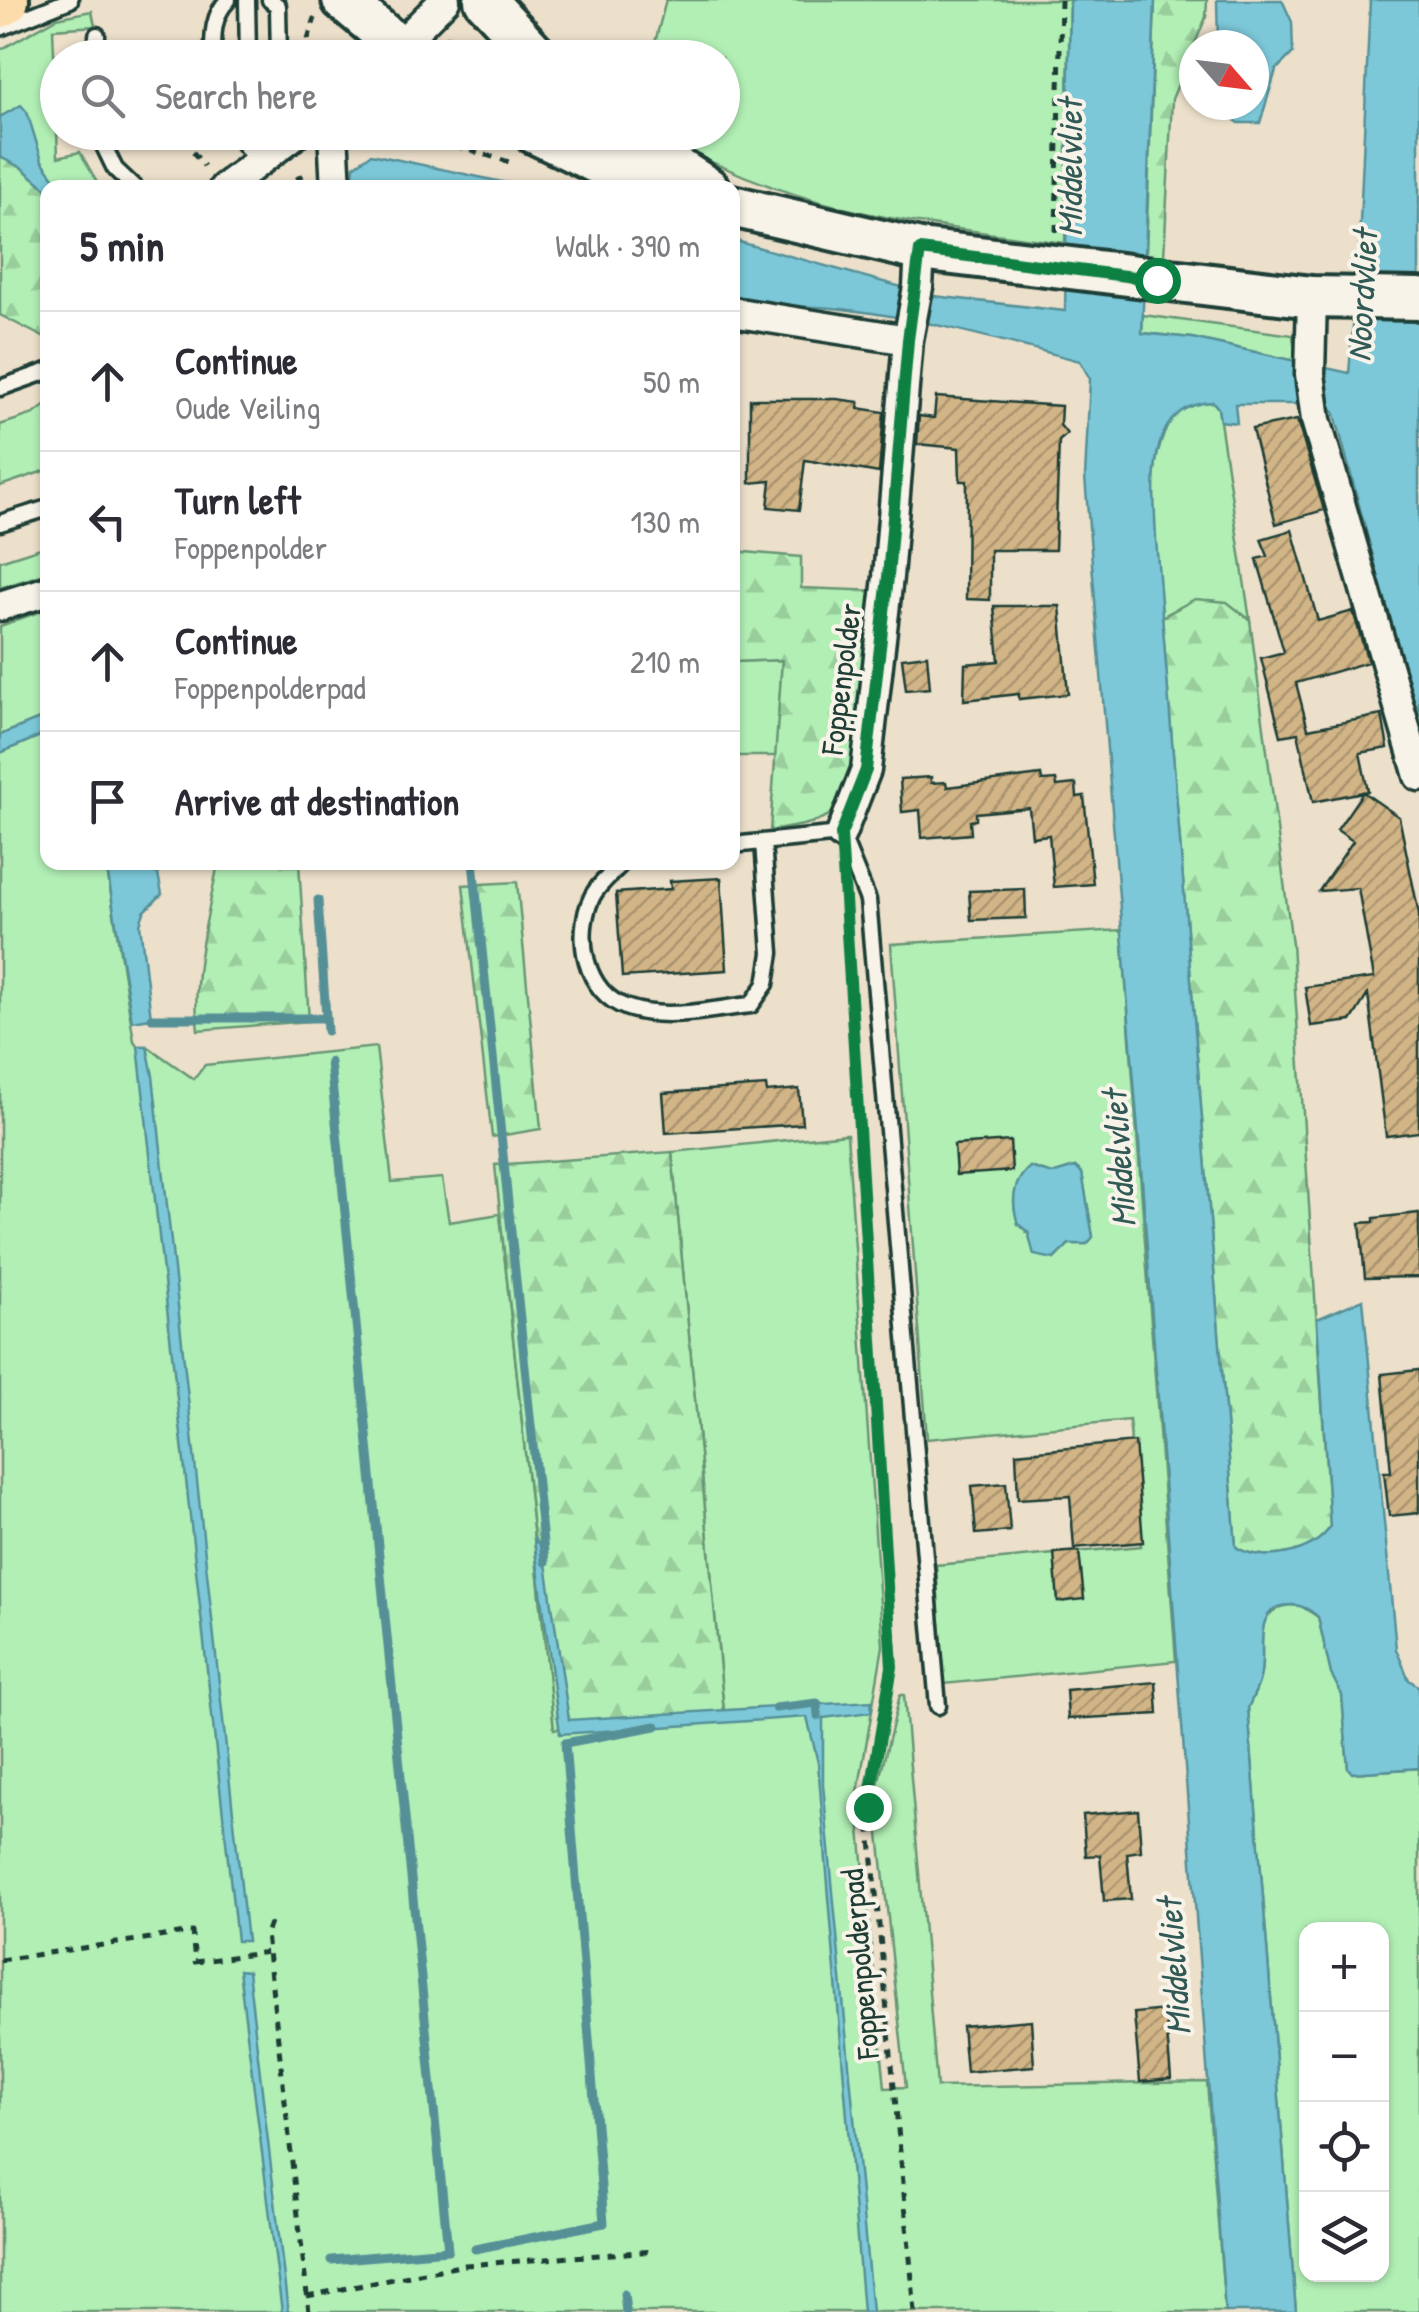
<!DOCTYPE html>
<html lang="en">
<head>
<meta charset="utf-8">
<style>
	:root { --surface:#fff; --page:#f7f7f7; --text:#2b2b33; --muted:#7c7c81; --line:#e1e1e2 }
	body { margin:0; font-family:"Patrick Hand",sans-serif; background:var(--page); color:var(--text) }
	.controls { position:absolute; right:30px; bottom:30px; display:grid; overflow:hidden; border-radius:20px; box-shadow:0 2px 8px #0004 }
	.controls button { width:90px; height:90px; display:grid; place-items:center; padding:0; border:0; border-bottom:2px solid var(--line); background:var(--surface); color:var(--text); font:50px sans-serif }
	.compass { position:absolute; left:1179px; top:30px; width:90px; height:90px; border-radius:50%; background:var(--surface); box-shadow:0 2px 8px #0004; rotate:118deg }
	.stop { position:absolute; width:30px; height:30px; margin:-22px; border:8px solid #0b8043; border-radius:50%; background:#fff }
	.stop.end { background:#0b8043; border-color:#fff; box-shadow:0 2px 10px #0008 }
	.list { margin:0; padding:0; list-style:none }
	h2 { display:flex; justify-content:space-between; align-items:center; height:130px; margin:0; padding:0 40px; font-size:42px }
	h2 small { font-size:32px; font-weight:400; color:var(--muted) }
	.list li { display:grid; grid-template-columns:65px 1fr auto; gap:30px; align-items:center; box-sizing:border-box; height:140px; padding:0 40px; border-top:2px solid var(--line) }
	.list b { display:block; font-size:38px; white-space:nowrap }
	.list p { margin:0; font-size:32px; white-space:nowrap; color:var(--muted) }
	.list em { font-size:32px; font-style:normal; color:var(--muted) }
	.icon { flex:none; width:55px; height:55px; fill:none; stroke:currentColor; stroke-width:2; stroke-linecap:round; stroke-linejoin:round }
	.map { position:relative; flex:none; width:1419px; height:2312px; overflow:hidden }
	.search { position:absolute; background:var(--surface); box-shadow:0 2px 8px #0004; left:40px; top:40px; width:700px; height:110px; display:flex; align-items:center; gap:25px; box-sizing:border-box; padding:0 35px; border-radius:55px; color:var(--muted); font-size:38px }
	.panel { position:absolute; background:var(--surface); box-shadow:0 2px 8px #0004; left:40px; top:180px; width:700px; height:690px; border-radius:20px }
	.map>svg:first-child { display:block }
	.grass { fill:#b2efb5; stroke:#689674; stroke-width:2.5; fill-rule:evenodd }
	.forest { fill:url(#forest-firs); stroke:#689674; stroke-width:2.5 }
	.water { fill:#7bc8d9; stroke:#569097; stroke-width:2.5 }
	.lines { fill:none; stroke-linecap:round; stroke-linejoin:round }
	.stream { stroke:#569097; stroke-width:9 }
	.building { fill:url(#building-hatch); stroke:#1f3d34; stroke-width:2.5 }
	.service-casing { stroke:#1f3d34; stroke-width:21 }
	.minor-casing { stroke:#1f3d34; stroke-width:35 }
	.secondary-casing { stroke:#1f3d34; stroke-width:48 }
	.motorway-casing { stroke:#1f3d34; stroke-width:58 }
	.path { stroke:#1f3d34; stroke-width:5; stroke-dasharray:8 8; stroke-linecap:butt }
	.service { stroke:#f7f3e8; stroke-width:14 }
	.minor { stroke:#f7f3e8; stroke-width:28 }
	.secondary { stroke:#f7f3e8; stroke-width:40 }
	.motorway { stroke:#fddcac; stroke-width:50 }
	.route { stroke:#0b8043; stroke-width:12 }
	.labels { text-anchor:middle; stroke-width:8; stroke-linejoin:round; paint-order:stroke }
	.street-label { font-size:32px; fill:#1f3d34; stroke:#f7f3e8 }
	.water-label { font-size:35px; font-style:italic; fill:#315955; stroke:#f7f3e8 }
</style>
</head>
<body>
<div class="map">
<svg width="1419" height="2312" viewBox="0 0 1419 2312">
	<defs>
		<pattern id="forest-firs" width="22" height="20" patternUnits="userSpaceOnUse" patternTransform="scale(2.5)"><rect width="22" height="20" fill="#b2efb5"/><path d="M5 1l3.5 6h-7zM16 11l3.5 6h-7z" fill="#99ce9c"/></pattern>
		<pattern id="building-hatch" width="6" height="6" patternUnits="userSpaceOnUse" patternTransform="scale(2.5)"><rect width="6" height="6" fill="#d2b586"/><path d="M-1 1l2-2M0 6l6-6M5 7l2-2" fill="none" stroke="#aa946e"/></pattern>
	</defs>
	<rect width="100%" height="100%" fill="#ece0cb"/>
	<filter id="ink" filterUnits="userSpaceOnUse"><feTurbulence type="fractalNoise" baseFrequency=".01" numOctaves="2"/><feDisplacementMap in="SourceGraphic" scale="20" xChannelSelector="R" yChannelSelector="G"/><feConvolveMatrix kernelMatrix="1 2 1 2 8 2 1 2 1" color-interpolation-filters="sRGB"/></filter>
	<g filter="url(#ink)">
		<path class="grass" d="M666,0H1070L1065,243C915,224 790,212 657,133L722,132V58H651Z
			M92,11L95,26L53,29L58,157L80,152L98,184L95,187H61L42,161L27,113L21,106L0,117V50L57,18Z
			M447,36L466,40L486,57H435L434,43Z
			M1143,315L1293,335L1296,361L1192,338L1142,333Z
			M1213,402L1218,408L1250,620C1214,592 1200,596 1162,617C1158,561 1137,458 1177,412C1186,402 1201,402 1213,402Z
			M47,404V470L0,486V425L34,414Z
			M47,546V573L0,588V561Z
			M47,609V716L0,735V626Z
			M782,660L776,756H733L732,662Z
			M47,733L48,862L106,863L134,1041L138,1046H147L194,1079L205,1065L376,1047L392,1182L442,1178L449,1222L500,1214L554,1729L724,1712L672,1152L847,1134L883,1646L857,1798L885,2088L906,2087L875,1796L900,1695H904L937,2087L1207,2082L1225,2312H0V753Z
			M1122,930L1176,1661L944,1684L936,1565L1141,1546L1129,1420L927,1439L891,944ZM1030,1167L1052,1174L1075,1167L1082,1173L1093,1237L1087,1244H1069L1054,1259C1022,1232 996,1205 1030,1167Z
			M1290,1605L1301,1606L1318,1617L1331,1673L1342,1695L1348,1768L1353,1773L1419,1768V2312H1296L1248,1708C1252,1698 1258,1688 1260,1678C1268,1647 1248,1612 1290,1605ZM1306,1930H1382V2274H1306Z"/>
		<path class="forest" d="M1155,0H1207L1206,17L1172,99L1164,257L1146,255Z
			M0,157L22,168L47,189V339L0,315Z
			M732,456H739L735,551L801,557V588L880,591L859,782C833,823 815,823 770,831L782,660L733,662Z
			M1195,599L1227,602L1250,620L1292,944L1330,1527C1315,1554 1262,1564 1236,1547L1162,617Z
			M218,863H299L309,1021L198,1030C191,975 208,917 218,863Z
			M517,882L541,1129L492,1137L463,885Z
			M672,1152L724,1713L554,1729L495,1165Z"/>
		<path class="water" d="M1070,0H1155L1142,333L1192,338L1349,373L1358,267L1370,0H1419V730L1334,411L1321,404H1235L1237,423L1220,421L1218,408L1213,402C1143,404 1154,489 1156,539L1236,1547C1261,1564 1314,1554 1330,1527L1317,1319L1363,1299L1396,1649L1409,1680L1419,1687V1768L1352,1773L1348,1768L1342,1695L1331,1674L1318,1617C1310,1609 1301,1604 1289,1605C1250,1607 1267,1653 1260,1678C1258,1688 1252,1698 1248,1708L1296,2312H1225L1142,1180L1085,477L1090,379L1080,361C999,340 915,316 832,308C799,305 765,309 733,301L732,240L934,296L1065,311Z
			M1217,0H1282L1292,22L1293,53L1276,70L1260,123H1239L1216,107L1254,105V45H1218Z
			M21,105L27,112L42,161L61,187L47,189L22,168L0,157V117Z
			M371,154L526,187H352L354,166Z
			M47,716V733L0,753V735Z
			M106,863H133L158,874L162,894L144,912L140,924L151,1018L132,1021Z
			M138,1046H147L153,1076L247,1941H237Z
			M1030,1167L1052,1174L1075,1167L1082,1173L1093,1237L1087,1244H1069L1054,1259L1034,1255L1028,1232L1018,1224C1011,1202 1012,1182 1030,1167Z
			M534,1539L544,1550L569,1720L872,1701L871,1712L823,1718V1784L872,2312H863L818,1763L807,1717L560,1734Z
			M239,1970L248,1971L288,2312H282Z"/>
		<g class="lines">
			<path class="stream" d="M473,862L545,1562
				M318,900L327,1031
				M152,1018H326
				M330,1062L448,2250L331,2260
				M775,1708L817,1703L818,1716
				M475,2249L604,2223L565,1743L656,1726
				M624,2294L626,2312"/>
		</g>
		<path class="building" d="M936,397L1061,406L1060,425L1067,434L1059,441L1055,550H990V600L966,599L967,481H960L959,448L917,444L919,416L934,418Z
			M750,399H837L859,402L858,408L884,412L879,473L805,460L799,510L768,507L771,481L750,483Z
			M1297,420L1324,510L1276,524L1252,429Z
			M1292,530L1318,621L1353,611L1368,662L1296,683L1308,729L1382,715L1388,748L1360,753L1368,791L1313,802L1298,733L1281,736L1261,658L1284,652L1257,559L1268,556L1261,539Z
			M994,606H1060L1068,694L1019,699V694L964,700L965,664L999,661Z
			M927,655L930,688L906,690L902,658Z
			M1041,775L1042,781L1056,780L1057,786L1076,784L1077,797L1084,796L1093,884L1054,887L1049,835L1032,837L1029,808L976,813V820L970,821L971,834L922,838L920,810L902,812L900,779L931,777V783L946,782L947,787Z
			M1363,792L1399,817L1419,914V1132L1386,1136L1368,994L1351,1021L1311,1026L1305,987L1374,978L1358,888L1319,891L1353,841L1337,830Z
			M721,878L727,970L622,977L616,893L671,889L670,881Z
			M1025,889L1026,918L971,920L969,891Z
			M766,1086L767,1092L799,1089L802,1124L666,1133L663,1093Z
			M1010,1141L1012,1171L956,1175L954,1145Z
			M1419,1213V1277L1365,1278L1360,1223L1374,1222V1218Z
			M1419,1370V1513L1389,1516L1384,1472H1391L1382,1374Z
			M1135,1442L1143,1542L1074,1548L1070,1496L1018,1499L1016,1453Z
			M1006,1483L1010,1531L976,1534L972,1486Z
			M1079,1551L1084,1599L1058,1602L1054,1553Z
			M1156,1682L1158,1714L1068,1719L1066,1690Z
			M1138,1810L1141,1851L1127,1853L1131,1899L1104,1901L1100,1855L1086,1856L1083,1815Z
			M1165,2010L1171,2079L1140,2082L1134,2013Z
			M1031,2020L1034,2066L966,2072L962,2026Z"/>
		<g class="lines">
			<defs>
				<path id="service" d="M247,0L248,58
					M270,0L278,6L279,58
					M0,28L70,0
					M97,58V35
					M213,58C213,36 212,16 228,0
					M97,132L115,169L135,188
					M235,132L258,163
					M0,388L48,371
					M0,523L48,508
					M732,845L841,834L868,900L938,1706
					M623,862C613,873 598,884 592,897C574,935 584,993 628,1008C666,1021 712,1009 751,1005L766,984L771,953L763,842"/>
				<path id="minor" d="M387,58L445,0
					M333,132L336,188
					M224,188L298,132
					M1312,297L1310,374L1316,420L1419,776
					M732,312L908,340
					M0,606L48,591
					M841,834L866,770L888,577L908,340L918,287L920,250"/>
				<path id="secondary" d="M343,0L412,58
					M485,0L539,58
					M533,132L649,188
					M621,132L708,188
					M732,206L920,250L1312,297L1419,299"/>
				<path id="motorway" d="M0,2L3,0"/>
			</defs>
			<use href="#service" class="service-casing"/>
			<use href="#minor" class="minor-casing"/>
			<use href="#secondary" class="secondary-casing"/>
			<use href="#motorway" class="motorway-casing"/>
			<path class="path" d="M303,55L315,18
				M409,132L516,164
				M362,138L378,132
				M193,152L204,166
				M283,188L306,173
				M1056,232L1061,0
				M850,981L892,1667L868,1807L915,2312
				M270,1923L266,1934L309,2312
				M0,1960L192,1932L195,1962L268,1952
				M307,2296L465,2265L653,2251"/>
			<use href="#service" class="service"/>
			<use href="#minor" class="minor"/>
			<use href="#secondary" class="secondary"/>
			<use href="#motorway" class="motorway"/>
		</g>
	</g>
	<g class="lines" filter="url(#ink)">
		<path class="route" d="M868,1807L892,1667L841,834L866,770L888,577L908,340L920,250L1157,280"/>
	</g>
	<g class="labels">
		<g class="street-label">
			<text transform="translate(841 679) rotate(-83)" y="11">Foppenpolder</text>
			<text transform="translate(860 1964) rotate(-95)" y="11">Foppenpolderpad</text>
		</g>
		<g class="water-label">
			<text transform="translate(1070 168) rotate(-90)" y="12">Middelvliet</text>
			<text transform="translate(1362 296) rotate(-87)" y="12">Noordvliet</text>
			<text transform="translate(1119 1159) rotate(-94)" y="12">Middelvliet</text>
			<text transform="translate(1174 1967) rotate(-94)" y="12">Middelvliet</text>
		</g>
	</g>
</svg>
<div class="controls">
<button>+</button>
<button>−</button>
<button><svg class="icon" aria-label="locate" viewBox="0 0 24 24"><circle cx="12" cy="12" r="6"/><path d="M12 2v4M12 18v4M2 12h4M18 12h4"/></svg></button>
<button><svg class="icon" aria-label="layers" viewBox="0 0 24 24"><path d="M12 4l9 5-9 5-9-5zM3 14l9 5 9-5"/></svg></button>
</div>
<svg class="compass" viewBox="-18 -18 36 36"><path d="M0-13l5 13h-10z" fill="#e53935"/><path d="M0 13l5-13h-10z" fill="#7c7c81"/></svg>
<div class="stop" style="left:1157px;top:280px"></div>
<div class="stop end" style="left:868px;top:1807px"></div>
<div class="search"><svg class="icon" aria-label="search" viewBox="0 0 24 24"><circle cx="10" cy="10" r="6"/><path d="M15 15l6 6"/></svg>Search here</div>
<section class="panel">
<h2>5 min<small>Walk · 390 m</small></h2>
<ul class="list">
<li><svg class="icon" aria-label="ahead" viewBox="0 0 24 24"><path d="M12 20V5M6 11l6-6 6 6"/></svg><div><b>Continue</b><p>Oude Veiling</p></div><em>50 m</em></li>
<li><svg class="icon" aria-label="left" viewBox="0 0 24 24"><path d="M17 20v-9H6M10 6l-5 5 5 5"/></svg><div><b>Turn left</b><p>Foppenpolder</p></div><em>130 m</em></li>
<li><svg class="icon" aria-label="ahead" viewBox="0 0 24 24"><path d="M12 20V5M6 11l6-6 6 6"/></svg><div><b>Continue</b><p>Foppenpolderpad</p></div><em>210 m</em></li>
<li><svg class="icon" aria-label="arrive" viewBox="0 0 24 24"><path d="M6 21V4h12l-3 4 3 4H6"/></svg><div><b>Arrive at destination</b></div></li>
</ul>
</section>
</div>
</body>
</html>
